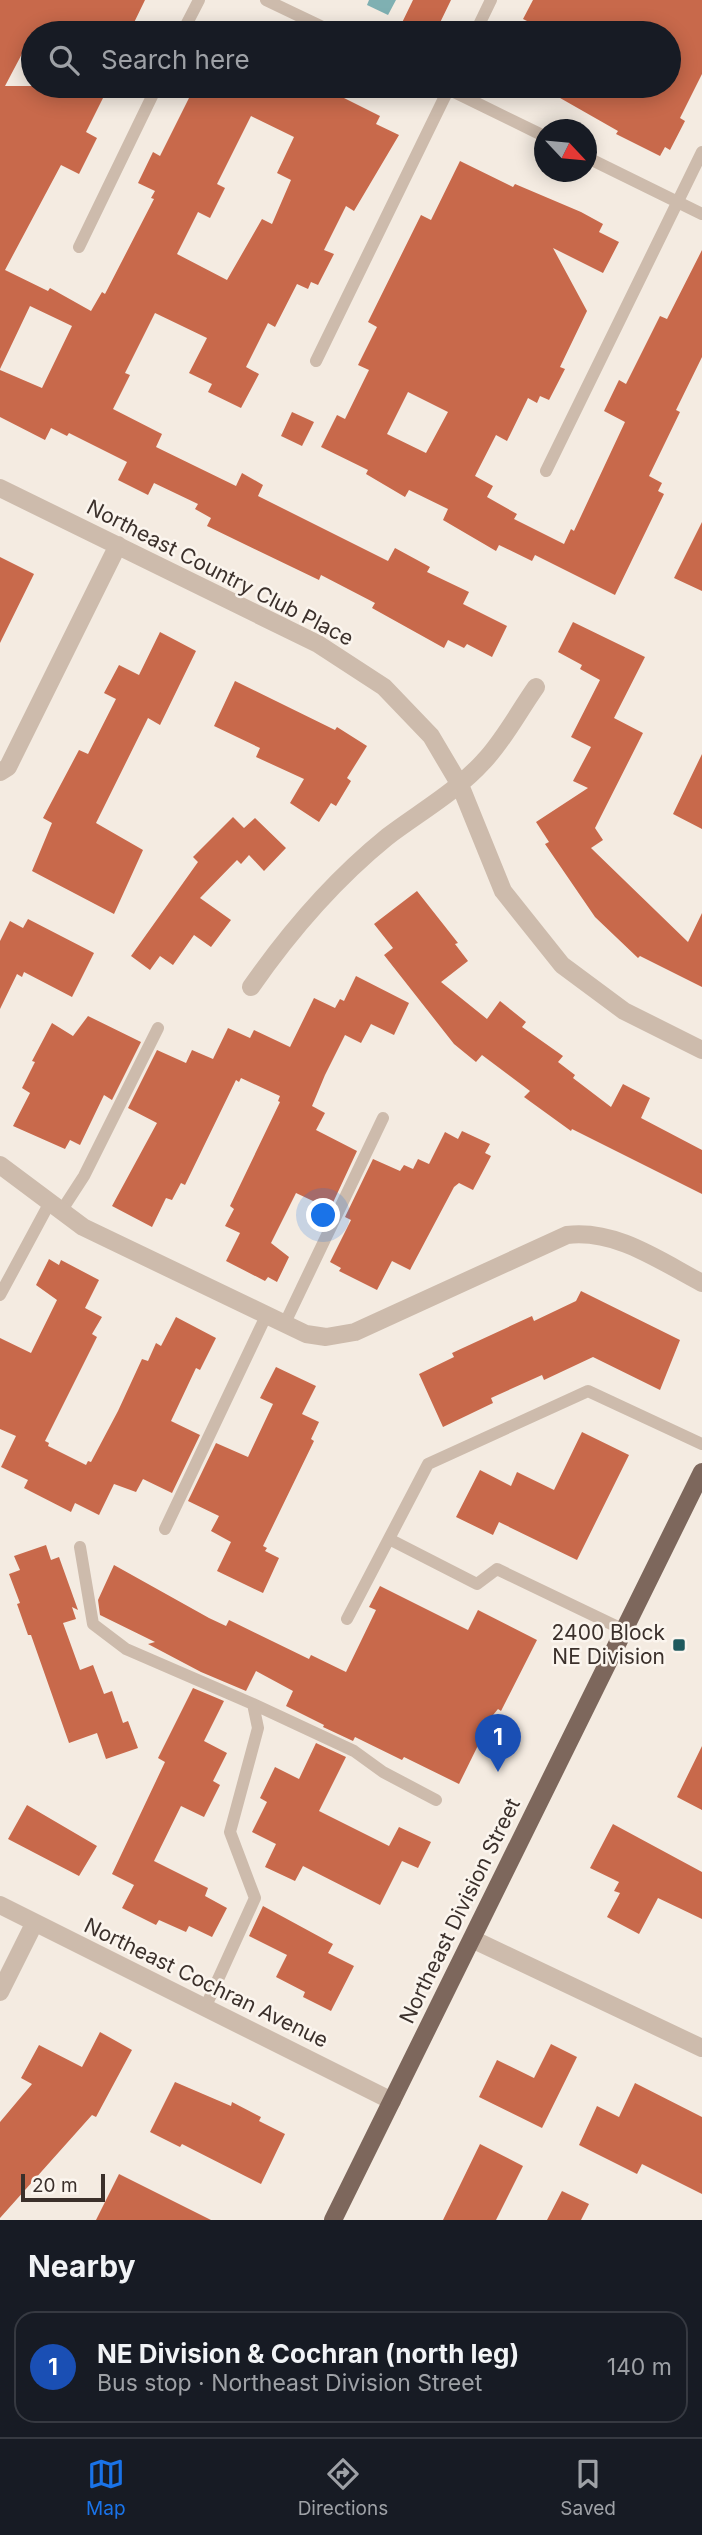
<!DOCTYPE html>
<html lang="en">
<head>
<meta charset="utf-8">
<style>
	:root { --surface:#171b24; --page:#242831; --text:#f1f3f6; --muted:#9ea1a6; --line:#363941; --accent:#1a73e8 }
	body { margin:0; font-family:Inter,sans-serif; background:var(--page); color:var(--text) }
	.compass { position:absolute; left:534px; top:119px; width:63px; height:63px; border-radius:50%; background:var(--surface); box-shadow:0 4px 18px #0003; rotate:116deg }
	.scale { position:absolute; left:21px; bottom:18px; width:84px; box-sizing:border-box; padding-left:7px; border:4px solid #3b302b; border-top:0; font-size:19px; line-height:24px; white-space:nowrap; color:#3b302b; -webkit-text-stroke:5px #fbf5ee; paint-order:stroke }
	.you { position:absolute; left:324px; top:1216px; width:24px; height:24px; margin:-18px; border:5px solid #fff; border-radius:50%; background:#1a73e8; box-shadow:0 0 0 10px #1a73e833 }
	.badge { display:grid; place-items:center; width:46px; height:46px; border-radius:50%; background:var(--accent); color:#fff; font-size:23px; font-weight:700 }
	.pin { position:absolute; translate:-50% -58px; filter:drop-shadow(0 2px 4px #0008) }
	.pin::after { content:''; position:absolute; top:37px; width:24px; height:21px; background:inherit; clip-path:polygon(0 0,100% 0,50% 100%) }
	.list { margin:0; padding:0; list-style:none }
	h2 { display:flex; justify-content:space-between; align-items:center; height:91px; margin:0; padding:0 28px; font-size:30px }
	h2 small { font-size:23px; font-weight:400; color:var(--muted) }
	.list li { display:grid; grid-template-columns:46px 1fr auto; gap:21px; align-items:center; box-sizing:border-box; height:112px; margin:0 14px 14px; padding:0 14px; border:2px solid var(--line); border-radius:21px }
	.list b { display:block; font-size:26px; white-space:nowrap }
	.list p { margin:0; font-size:23px; white-space:nowrap; color:var(--muted) }
	.list em { font-size:23px; font-style:normal; color:var(--muted) }
	.icon { flex:none; width:38px; height:38px; fill:none; stroke:currentColor; stroke-width:2; stroke-linecap:round; stroke-linejoin:round }
	.map { position:relative; flex:none; width:702px; height:2220px; overflow:hidden }
	.search { position:absolute; background:var(--surface); box-shadow:0 4px 18px #0003; left:21px; right:21px; top:21px; height:77px; display:flex; align-items:center; gap:18px; box-sizing:border-box; padding:0 24px; border-radius:38px; color:var(--muted); font-size:26px }
	.sheet { height:217px; background:var(--surface) }
	nav { display:flex; justify-content:space-around; align-items:center; box-sizing:border-box; height:98px; border-top:2px solid var(--line); background:var(--surface); font-size:19px; color:var(--muted) }
	nav a { display:grid; justify-items:center; gap:4px }
	nav .on { color:var(--accent) }
	.map>svg:first-child { display:block }
	.water { fill:#7fb0b2 }
	.building { fill:#c8694b; fill-rule:evenodd }
	.lines { fill:none; stroke-linecap:round; stroke-linejoin:round }
	.lane { stroke:#cdbbac; stroke-width:12 }
	.street { stroke:#cdbbac; stroke-width:18 }
	.primary { stroke:#7d675c; stroke-width:18 }
	.poi-dot { fill:#1f5a5e; stroke:#fbf5ee; stroke-width:2.5 }
	.labels { text-anchor:middle; stroke-width:5; stroke-linejoin:round; paint-order:stroke }
	.street-label { font-size:21px; fill:#3b302b; stroke:#fbf5ee }
	.poi-label { font-size:21px; fill:#3b302b; stroke:#fbf5ee; text-anchor:end }
</style>
</head>
<body>
<div class="map">
<svg width="702" height="2220" viewBox="0 0 702 2220">
	<rect width="100%" height="100%" fill="#f4ebe1"/>
	<path class="water" d="M369,0H396L388,15L367,5Z"/>
	<path class="building" d="M0,0H145L129,33H33L5,86H109L86,132L97,138L79,174L61,165L5,270L48,291L50,288L91,311L102,292L105,294L154,199L151,198L155,191L138,183L153,152L160,156L195,86H320L380,116L376,124L399,135L354,211L346,206L324,250L334,254L318,285L311,282L308,289L297,284L275,327L268,323L246,367L259,374L241,408L208,392L212,384L189,373L207,338L155,313L125,373L130,375L113,409L162,434L156,447L236,486L242,473L263,485L258,496L388,561L395,548L430,567L427,572L469,592L463,604L507,626L492,657L467,644L464,648L448,640L444,648L372,608L375,603L321,575L319,580L207,526L211,518L195,509L198,504L154,483L148,495L118,480L127,462L69,433L67,436L51,428L45,440L0,417V370L42,388L72,326L30,306L0,369ZM251,116L294,137L277,173L291,180L272,224L262,219L227,280L177,254L198,212L210,218L225,188L217,184Z
		M413,0H451L435,33H397Z
		M533,0H702V74L680,118L685,121L670,150L665,147L660,156L616,134L618,131L539,86H669V33H551L523,19Z
		M460,161L513,187L515,184L581,212L603,224L599,232L619,242L603,273L553,248L587,311L560,367L565,369L549,400L540,396L537,403L528,398L507,441L496,435L475,476L493,486L487,497L517,514L514,519L564,544L571,529L574,531L625,422L604,411L619,380L626,384L660,316L667,319L702,250V357L676,410L680,412L649,476L662,483L658,491L664,494L615,595L535,555L532,561L499,545L496,551L443,520L448,509L409,490L405,497L366,474L368,470L321,447L337,415L345,419L369,370L358,365L377,327L368,322L421,215L431,220ZM408,392L448,412L426,453L387,434Z
		M292,412L314,422L302,446L281,436Z
		M702,522V591L674,578Z
		M0,557L34,574L0,643Z
		M573,622L645,657L614,718L643,733L595,828L603,840L591,848L688,942L702,913V987L640,956L638,958L595,917L545,844L549,842L536,822L588,788L573,781L591,747L571,737L600,680L580,669L582,665L558,652Z
		M160,632L196,651L160,725L148,718L96,823L143,850L114,914L32,871L52,823L43,818L79,750L88,754L116,699L104,693L119,665L139,675Z
		M235,681L335,730L337,727L367,746L347,778L351,781L336,806L331,803L319,822L290,803L304,779L256,757L260,748L214,726Z
		M702,754V829L673,814Z
		M233,817L244,828L255,818L286,848L264,871L249,855L241,864L237,860L200,898L231,920L211,947L194,935L173,965L160,956L150,970L131,956L198,862L193,857Z
		M417,891L458,943L455,944L468,961L441,982L487,1019L500,1001L526,1022L522,1027L563,1056L558,1062L575,1075L573,1078L611,1107L623,1084L650,1098L641,1118L702,1150V1194L572,1129L571,1131L524,1097L530,1091L482,1055L476,1062L454,1044L384,955L393,948L374,924Z
		M28,919L94,953L72,997L24,972L22,977L17,974L0,1009V941L10,921L23,928Z
		M356,976L409,1003L394,1035L371,1024L361,1043L345,1035L325,1075L312,1106L325,1113L316,1130L357,1151L330,1209L296,1193L271,1243L289,1257L277,1282L268,1277L265,1281L226,1261L240,1233L225,1226L234,1209L230,1206L280,1102L278,1101L280,1096L241,1078L239,1082L236,1080L185,1185L181,1183L172,1200L166,1198L152,1227L112,1206L157,1123L128,1108L157,1050L186,1063L192,1050L213,1059L228,1028L250,1038L254,1030L290,1047L314,998L335,1008L340,999L344,1001Z
		M88,1016L141,1042L112,1100L104,1095L80,1145L70,1140L65,1149L13,1126L30,1093L22,1088L35,1062L32,1061L52,1023L73,1036Z
		M462,1131L490,1144L485,1153L491,1156L473,1190L459,1183L454,1187L410,1270L392,1261L377,1290L339,1271L341,1268L330,1262L351,1220L345,1217L373,1159L400,1171L404,1165L413,1169L418,1159L429,1164L445,1132L458,1139Z
		M49,1259L59,1265L61,1260L99,1280L85,1308L102,1317L92,1334L97,1337L45,1441L49,1443L48,1446L86,1465L88,1461L91,1462L118,1411L142,1359L148,1361L156,1343L161,1346L176,1317L216,1338L200,1370L196,1368L171,1421L200,1435L172,1493L143,1479L136,1492L114,1484L99,1515L75,1503L71,1512L24,1488L28,1480L1,1467L16,1436L0,1429V1338L31,1353L57,1300L36,1285Z
		M581,1291L680,1340L660,1390L593,1357L544,1380L542,1375L491,1398L493,1403L443,1427L419,1374L454,1357L452,1353L532,1316L534,1321L576,1301Z
		M276,1367L316,1386L302,1414L319,1422L311,1439L314,1441L263,1546L267,1548L265,1551L279,1558L263,1593L217,1571L231,1542L211,1531L219,1516L188,1501L216,1443L248,1457L273,1404L260,1398Z
		M582,1432L629,1455L577,1560L499,1522L493,1535L456,1517L480,1470L511,1486L517,1472L554,1490Z
		M46,1545L51,1560L59,1557L78,1610L72,1607L76,1619L63,1623L80,1670L93,1665L104,1694L112,1691L123,1723L128,1721L138,1748L106,1759L97,1733L69,1743L31,1635H28L17,1604L20,1603L9,1574L20,1570L14,1556Z
		M114,1565L209,1618L226,1626L229,1620L309,1659L311,1655L346,1672L376,1610L369,1607L380,1586L468,1630L478,1610L537,1640L501,1711L498,1709L493,1715L459,1784L404,1757L402,1760L355,1737L353,1741L323,1727L324,1725L286,1706L293,1691L256,1671L246,1691L201,1672L148,1644L155,1642L100,1615L98,1600Z
		M193,1688L224,1701L204,1741L227,1753L213,1781L220,1785L204,1817L181,1806L154,1861L208,1888L205,1896L227,1908L212,1937L189,1926L186,1932L159,1920L156,1925L122,1908L134,1885L112,1874L165,1762L158,1758Z
		M316,1743L346,1757L319,1811L389,1846L399,1827L431,1842L418,1868L402,1861L380,1905L303,1866L295,1881L265,1867L276,1844L252,1832L267,1802L260,1798L275,1767L299,1779Z
		M702,1746V1810L677,1797Z
		M27,1805L97,1846L79,1876L8,1839Z
		M613,1824L702,1872V1919L658,1898L639,1934L607,1917L620,1893L614,1891L619,1882L590,1868Z
		M263,1906L333,1944L328,1953L354,1966L331,2011L303,1997L305,1992L276,1977L287,1955L249,1936Z
		M100,2032L132,2050L96,2117L92,2115L0,2218V2122L32,2084L21,2078L39,2045L82,2067Z
		M551,2044L577,2057L542,2128L479,2097L497,2060L534,2078Z
		M175,2082L231,2106L232,2102L261,2117L259,2121L285,2134L261,2184L182,2144L180,2147L150,2132Z
		M635,2083L702,2117V2194L642,2164L637,2174L579,2145L597,2106L619,2117Z
		M480,2144L523,2166L496,2220H443Z
		M119,2174L211,2220H96Z
		M562,2191L589,2204L581,2220H547Z"/>
	<g class="lines">
		<path class="lane" d="M266,0L335,33
			M182,33L199,0
			M475,33L491,0
			M442,86L544,136
			M586,157L702,214
			M79,247L157,86
			M316,361L450,86
			M546,471L702,152
			M60,1213L84,1176L158,1028
			M0,1295L49,1204
			M284,1325L383,1118
			M165,1529L266,1316
			M389,1539L477,1584L497,1569L624,1630
			M80,1547L93,1624L126,1649L253,1704L258,1728L230,1832L255,1898L205,2008
			M347,1619L428,1464L588,1391L702,1444
			M253,1704L354,1751L383,1772L436,1800"/>
		<path class="street" d="M0,488L318,644L384,687L431,736L460,785L503,891L562,965L624,1011L702,1050
			M0,772L8,767L118,545
			M251,987C290,931 334,880 387,837C420,812 456,792 484,761C504,740 519,711 536,687
			M0,1165L83,1227L306,1334L326,1337L355,1332L567,1235C616,1229 660,1261 702,1283
			M0,1905L392,2101
			M472,1939L702,2048
			M0,1992L34,1924"/>
		<path class="primary" d="M333,2220L702,1472"/>
	</g>
	<rect class="poi-dot" x="672" y="1638" width="14" height="14" rx="3.5"/>
	<g class="labels">
		<g class="street-label">
			<text transform="translate(220 573) rotate(27)" y="7">Northeast Country Club Place</text>
			<text transform="translate(460 1911) rotate(-64)" y="7">Northeast Division Street</text>
			<text transform="translate(206 1983) rotate(26)" y="7">Northeast Cochran Avenue</text>
		</g>
		<g class="poi-label">
			<text x="665" y="1640">2400 Block<tspan x="665" dy="24">NE Division</tspan></text>
		</g>
	</g>
</svg>
<svg class="compass" viewBox="-18 -18 36 36"><path d="M0-13l5 13h-10z" fill="#e53935"/><path d="M0 13l5-13h-10z" fill="#9ea1a6"/></svg>
<div class="scale">20 m</div>
<div class="you"></div>
<div class="pin badge" style="left:498px;top:1772px;background:#1a4fb4">1</div>
<div class="search"><svg class="icon" aria-label="search" viewBox="0 0 24 24"><circle cx="10" cy="10" r="6"/><path d="M15 15l6 6"/></svg>Search here</div>
</div>
<section class="sheet">
<h2>Nearby<small></small></h2>
<ul class="list">
<li><span class="badge" style="background:#1a4fb4">1</span><div><b>NE Division &amp; Cochran (north leg)</b><p>Bus stop · Northeast Division Street</p></div><em>140 m</em></li>
</ul>
</section>
<nav>
<a class="on"><svg class="icon" aria-label="map" viewBox="0 0 24 24"><path d="M3 6l6-2 6 2 6-2v14l-6 2-6-2-6 2zM9 4v14M15 6v14"/></svg>Map</a>
<a><svg class="icon" aria-label="directions" viewBox="0 0 24 24"><path d="M12 3l9 9-9 9-9-9zM9 14v-3h6M13 9l2 2-2 2"/></svg>Directions</a>
<a><svg class="icon" aria-label="saved" viewBox="0 0 24 24"><path d="M7 4h10v16l-5-4-5 4z"/></svg>Saved</a>
</nav>
</body>
</html>
